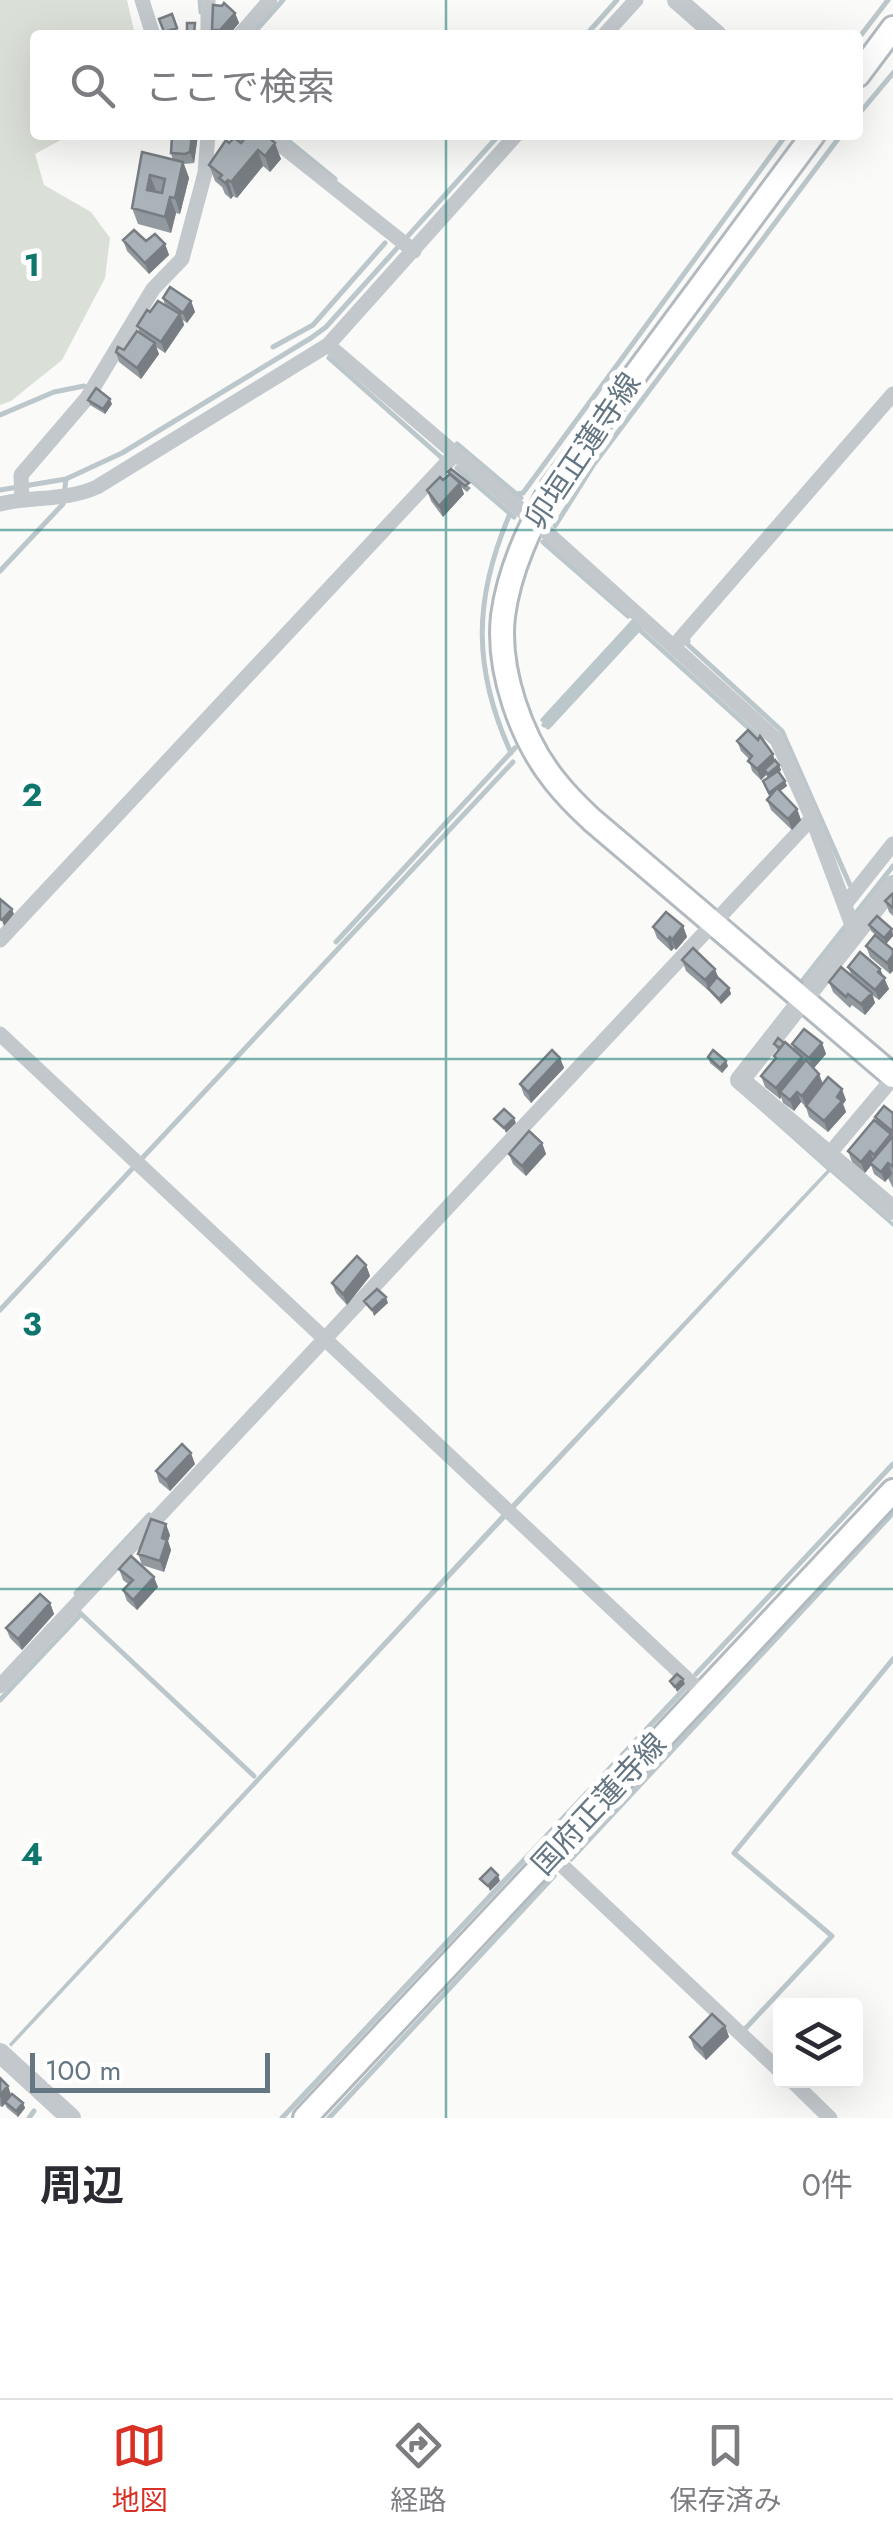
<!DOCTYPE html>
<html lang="ja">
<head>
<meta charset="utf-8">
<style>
	:root { --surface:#fff; --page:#f7f7f7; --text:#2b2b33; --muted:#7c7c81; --line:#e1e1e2; --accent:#d93025 }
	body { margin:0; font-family:Jost,"Noto Sans JP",sans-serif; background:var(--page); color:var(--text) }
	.controls { position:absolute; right:30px; bottom:30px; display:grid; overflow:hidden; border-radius:10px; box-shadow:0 10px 40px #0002 }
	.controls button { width:90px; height:90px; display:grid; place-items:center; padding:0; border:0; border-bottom:2px solid var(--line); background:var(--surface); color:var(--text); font:50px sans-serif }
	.scale { position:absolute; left:30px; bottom:25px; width:240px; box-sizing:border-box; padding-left:10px; border:5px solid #657683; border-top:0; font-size:28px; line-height:35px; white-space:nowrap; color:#657683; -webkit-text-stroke:8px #fff; paint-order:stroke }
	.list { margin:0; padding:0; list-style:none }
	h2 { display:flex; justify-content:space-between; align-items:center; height:130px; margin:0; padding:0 40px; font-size:42px }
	h2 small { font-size:32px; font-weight:400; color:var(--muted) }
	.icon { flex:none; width:55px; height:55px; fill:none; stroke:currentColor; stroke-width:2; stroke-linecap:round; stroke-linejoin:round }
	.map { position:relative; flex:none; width:893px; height:2118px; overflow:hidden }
	.search { position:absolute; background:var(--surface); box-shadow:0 10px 40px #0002; left:30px; right:30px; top:30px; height:110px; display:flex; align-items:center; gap:25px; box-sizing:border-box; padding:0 35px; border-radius:10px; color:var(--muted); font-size:38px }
	.sheet { height:280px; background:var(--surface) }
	nav { display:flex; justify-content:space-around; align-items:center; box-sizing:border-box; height:140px; border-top:2px solid var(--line); background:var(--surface); font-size:28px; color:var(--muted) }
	nav a { display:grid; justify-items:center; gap:5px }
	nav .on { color:var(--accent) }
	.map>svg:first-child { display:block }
	.green { fill:#dadfd7 }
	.water { fill:#bbc7cb }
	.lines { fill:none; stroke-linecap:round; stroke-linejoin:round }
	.stream { stroke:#bbc7cb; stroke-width:5 }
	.secondary-casing { stroke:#b3babf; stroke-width:28 }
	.minor { stroke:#c3c8cc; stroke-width:15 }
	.tertiary { stroke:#c3c8cc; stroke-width:20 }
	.secondary { stroke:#fff; stroke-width:22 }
	.wall { fill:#929a9f }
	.shaded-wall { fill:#777d82 }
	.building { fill:#aab3b9; stroke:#777d82; stroke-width:2.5; fill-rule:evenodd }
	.grid { fill:none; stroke:#0f766e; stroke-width:2.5; stroke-opacity:0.55 }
	.labels { text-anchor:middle; stroke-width:10; stroke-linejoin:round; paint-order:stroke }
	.street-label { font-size:30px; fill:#657683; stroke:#fff }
	.grid-label { font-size:32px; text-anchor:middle; font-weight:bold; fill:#0f766e; stroke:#fff; stroke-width:10; stroke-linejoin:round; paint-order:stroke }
</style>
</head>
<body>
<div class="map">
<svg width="893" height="2118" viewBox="0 0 893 2118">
	<rect width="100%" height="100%" fill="#fafaf8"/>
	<path class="green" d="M0,0H127L135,35H35V135H70L35,154L44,185L91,212L110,238L105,278L62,360L11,401L0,405Z"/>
	<path class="water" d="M747,1093L893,1222V1227L830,1172L11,2047L9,2044L503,1513L827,1170L744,1096Z"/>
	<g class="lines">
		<path class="stream" d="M200,0L201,12
			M252,35L283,0
			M586,35L617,0
			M858,39L888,0
			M858,115L893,73
			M281,135L335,179
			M273,347L313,325L385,243
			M329,358L443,459
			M0,415L54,392L84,386
			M457,444L521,498
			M457,468L514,517
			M0,490L66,479L122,453L311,338L326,327L499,135
			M516,494L523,493L786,135
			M509,516C473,601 473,669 511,753
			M555,526L594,464L841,135
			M543,542L628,616
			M0,571L63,504L66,479
			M636,623L641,631L762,740
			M688,641L686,643L782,731L850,885
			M543,720L634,621
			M544,725L637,625
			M548,727L637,631
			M336,942L515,748
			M799,985L893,866
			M0,1310L513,762
			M76,1593L149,1515
			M79,1612L254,1776
			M696,1674L893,1464
			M0,1700L81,1614
			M571,1859L893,1513
			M745,2029L832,1936L734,1853L893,1659
			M29,2118L34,2111
			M282,2118L686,1687
			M329,2118L554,1876"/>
		<defs>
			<path id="secondary" d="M858,75L893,28
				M813,135L552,487C530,526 509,570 503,616C497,670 521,739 555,781C566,795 579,808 592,820L893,1076
				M305,2118L893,1491"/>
		</defs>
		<use href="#secondary" class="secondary-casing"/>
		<path class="minor" d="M142,0L153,35
			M208,0V35
			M240,35L270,0
			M604,35L636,0
			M268,135L414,251
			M328,345L533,520L777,740L812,818L855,933
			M22,499L21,475L87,398L153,289L182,259L205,173L208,135
			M0,504C33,496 66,501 97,487L328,345L516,135
			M674,646L893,394
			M846,903L893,844
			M0,940L454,455
			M0,1034L703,1694
			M830,1153L893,1078
			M0,1686L812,818
			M551,1855L780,2071
			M791,2080L830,2118"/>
		<path class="tertiary" d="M677,0L717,35
			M893,885L740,1080L893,1210
			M0,2053L71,2118"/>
		<use href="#secondary" class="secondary"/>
	</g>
	<path class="wall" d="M235,13L239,23L229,35H213L212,30Z
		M172,14L179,33L165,35L159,19Z
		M198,135L194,163L184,164L189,178L180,214L176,213L171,233L138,224L132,208L142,152L173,160L171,153Z
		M231,135H266L281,159L270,172L263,166L237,198L233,196L231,199L225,194L222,187L215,181L209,165L229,143H240Z
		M123,240L146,241L165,244L169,255L149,274L127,251Z
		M163,298L191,301L195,312L187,323L183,320L184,325L165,353L156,347L159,354L141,379L119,362L116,352L124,350L140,333L137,326L165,305Z
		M88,400L112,404L105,414L90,405Z
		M448,472L471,488L467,492L461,487L464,494L443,517L431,501L427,490L443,480L449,475Z
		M737,741L775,760L779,765L781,770L779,772L787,786L780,791L797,809L801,820L792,830L771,810L767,800L770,797L763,781L768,778L766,775L761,780L752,771L749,759L741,751Z
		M893,896V916L889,912L885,901Z
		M869,925L892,929L893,936L886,944L871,931Z
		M683,926L687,937L676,950L674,948L671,951L657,938L653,927Z
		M866,946L893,950L890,974L870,957Z
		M682,960L719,980L729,988L731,994L721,1004L709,991L686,971Z
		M848,967L880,969L889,989L879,1000L872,995L875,1003L865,1015L852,1005L850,1008L833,992L829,982L852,976Z
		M784,1043L795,1051L792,1044L822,1043L826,1054L814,1068L819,1074L823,1084L846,1100L843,1104L846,1112L828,1132L809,1117L806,1107L801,1102L794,1111L783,1103L781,1097L780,1099L765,1087L761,1076L775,1059L774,1056L778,1051L774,1044Z
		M708,1057L728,1066L722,1073L710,1063Z
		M560,1058L564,1068L531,1103L524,1095L520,1084Z
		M893,1113V1188L888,1178L885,1182L874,1174L871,1165L865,1173L852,1162L848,1151L877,1123L875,1117Z
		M542,1143L546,1154L526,1176L513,1164L509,1154Z
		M366,1265L370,1276L347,1305L336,1293L332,1283Z
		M195,1464L170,1491L159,1482L156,1471Z
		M170,1535L168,1541L171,1550L164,1572L142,1565L138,1554Z
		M119,1569L158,1587L137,1610L127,1601L123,1590L128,1584L123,1580Z
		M50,1603L54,1614L22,1650L10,1638L6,1628Z
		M725,2026L729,2037L706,2060L694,2048L690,2037Z
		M0,2078L11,2095L23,2103L25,2108L18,2117L7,2108L5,2104L2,2107L0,2106Z"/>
	<path class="shaded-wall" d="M235,13L239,23L229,35H222L220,30Z
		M192,135H198L194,163L190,152Z
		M275,143L281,159L270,172L265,156Z
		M258,150L263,166L237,198L231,182Z
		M183,162L189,178L180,214L175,198Z
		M150,175L156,191L153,206L147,190Z
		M228,180L233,196L231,199L225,183Z
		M170,197L176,213L171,233L165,217Z
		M165,244L169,255L149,274L145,263Z
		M191,301L195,312L187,323L183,313Z
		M180,314L184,325L165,353L161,342Z
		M155,343L159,354L141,379L137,368Z
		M110,399L112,404L105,414L103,409Z
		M460,483L464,494L443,517L439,506Z
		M773,754L776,765L764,770L766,775L761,780L757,769Z
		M779,765L781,770L770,780L768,774Z
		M785,781L787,786L771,798L769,793Z
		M797,809L801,820L792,830L788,819Z
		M12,909L14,914L4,926L2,920Z
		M683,926L687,937L676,950L672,940Z
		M892,929L893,936L886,944L884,938Z
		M670,937L674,948L671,951L667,940Z
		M893,955V971L890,974L887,963Z
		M715,969L719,979L708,988L705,980Z
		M880,969L889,989L879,1000L875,990L878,972Z
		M729,988L731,994L721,1004L719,999Z
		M872,993L875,1003L865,1015L861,1004Z
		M822,1043L826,1054L813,1069L809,1058Z
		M802,1057L806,1068L780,1092L781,1097L780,1099L776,1088Z
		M560,1058L564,1068L531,1103L528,1092Z
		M726,1061L728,1066L722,1073L720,1068Z
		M819,1074L823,1085L806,1107L802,1096Z
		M842,1089L846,1100L843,1104L846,1112L828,1132L824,1121L837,1097Z
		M797,1092L801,1102L794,1111L790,1100Z
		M514,1118L516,1123L506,1133L504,1128Z
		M542,1143L546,1154L526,1176L522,1166Z
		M870,1151L874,1162L865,1173L861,1162Z
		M888,1163L892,1174L885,1182L881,1172Z
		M366,1265L370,1276L347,1305L343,1294Z
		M386,1297L388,1303L374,1316L372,1310Z
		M191,1453L195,1464L170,1491L166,1480Z
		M166,1524L170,1535L168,1541L171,1550L164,1572L160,1561L162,1538Z
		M154,1577L158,1587L137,1610L133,1600Z
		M50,1603L54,1614L22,1650L18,1639Z
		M683,1679L685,1684L677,1692L675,1687Z
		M498,1875L500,1881L490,1891L488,1886Z
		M725,2026L729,2037L706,2060L702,2049Z
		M8,2086L12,2097L2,2107L0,2095Z
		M23,2103L25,2108L18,2117L16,2111Z"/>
	<path class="building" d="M224,3L235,13L220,30H212L213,5L222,6Z
		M172,14L177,28L164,32L159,19Z
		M187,23H195L194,35H187Z
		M172,135H192L190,152L185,154L171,153Z
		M244,135H266L275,143L265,156L258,150L231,182L228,180L225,183L219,178L222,175L209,165L226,140L229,143L234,138L241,143L246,137Z
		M142,152L183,162L175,198L170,197L165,217L132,208ZM150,175L165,179L162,193L147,190Z
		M134,230L146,241L155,234L165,244L145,263L123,240Z
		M170,287L191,301L183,313L163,298Z
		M158,301L180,314L161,342L137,326L147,310L150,312Z
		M137,331L155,343L137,368L116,352L118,347L124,350Z
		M96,388L110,399L103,409L88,400Z
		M451,469L469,483L465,486L448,472Z
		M450,474L460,483L439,506L427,490L440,477L443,480Z
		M748,730L758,740L760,736L773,754L757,769L748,761L752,756L737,741Z
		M775,760L779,765L768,774L764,770Z
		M778,771L785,781L769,793L763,781Z
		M777,788L797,809L788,819L767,800Z
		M892,894L893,896V908L885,901Z
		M0,899L12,909L2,920L0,919Z
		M666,912L683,926L672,940L670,937L667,940L653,927Z
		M877,916L892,929L884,938L869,925Z
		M875,935L893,950V955L887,963L866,946Z
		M693,948L715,969L705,980L682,960Z
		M860,952L880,969L878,972L885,978L875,990L848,967Z
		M841,967L872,993L861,1004L848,994L846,997L829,982Z
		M717,977L729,988L719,999L708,988Z
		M804,1029L822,1043L809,1058L792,1044Z
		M778,1038L784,1043L780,1048L774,1044Z
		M785,1042L802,1057L776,1088L761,1076L776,1058L774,1056Z
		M552,1050L560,1058L528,1092L520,1084Z
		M713,1050L726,1061L720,1068L708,1057Z
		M806,1060L819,1074L802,1096L797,1092L790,1100L780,1092Z
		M828,1077L842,1089L837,1097L842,1101L824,1121L806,1106Z
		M884,1106L893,1113V1132L875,1117Z
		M504,1109L514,1118L504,1128L494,1119Z
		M874,1120L891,1134L874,1155L870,1151L861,1162L848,1151Z
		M529,1131L542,1143L522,1166L509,1154Z
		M893,1136V1165L892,1166L888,1163L881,1172L870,1163Z
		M357,1256L366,1265L343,1294L332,1283Z
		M377,1289L386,1297L372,1310L364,1301Z
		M182,1444L191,1453L166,1480L156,1471Z
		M151,1519L166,1524L162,1538L167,1540L160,1561L138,1554Z
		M131,1556L154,1577L133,1600L123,1590L133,1580L119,1569Z
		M40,1594L50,1603L18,1639L6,1628Z
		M677,1674L683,1679L675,1687L670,1681Z
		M491,1868L498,1875L488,1886L480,1879Z
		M712,2014L725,2026L702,2049L690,2037Z
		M0,2078L8,2086L0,2095Z
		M12,2094L23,2103L16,2111L5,2102Z"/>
	<path class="grid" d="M446,0V35M446,135V2118M0,530H893M0,1059H893M0,1589H893"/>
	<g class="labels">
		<g class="street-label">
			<text transform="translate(583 451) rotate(-56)" y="10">卯垣正蓮寺線</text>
			<text transform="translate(599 1804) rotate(-47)" y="10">国府正蓮寺線</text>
		</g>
	</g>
	<g class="grid-label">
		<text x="32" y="276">1</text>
		<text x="32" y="806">2</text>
		<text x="32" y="1335">3</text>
		<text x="32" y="1865">4</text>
	</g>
</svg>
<div class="controls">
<button><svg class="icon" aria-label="layers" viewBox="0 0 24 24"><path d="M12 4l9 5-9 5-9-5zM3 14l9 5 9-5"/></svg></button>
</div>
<div class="scale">100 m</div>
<div class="search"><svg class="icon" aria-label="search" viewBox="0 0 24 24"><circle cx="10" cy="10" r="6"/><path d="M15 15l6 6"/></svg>ここで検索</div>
</div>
<section class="sheet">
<h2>周辺<small>0件</small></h2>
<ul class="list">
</ul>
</section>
<nav>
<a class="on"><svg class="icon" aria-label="map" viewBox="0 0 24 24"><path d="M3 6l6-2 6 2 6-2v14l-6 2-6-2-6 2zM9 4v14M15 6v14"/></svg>地図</a>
<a><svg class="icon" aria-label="directions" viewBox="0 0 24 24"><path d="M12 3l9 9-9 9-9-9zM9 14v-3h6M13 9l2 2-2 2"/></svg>経路</a>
<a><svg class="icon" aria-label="saved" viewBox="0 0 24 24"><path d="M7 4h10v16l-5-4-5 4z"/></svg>保存済み</a>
</nav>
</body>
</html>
